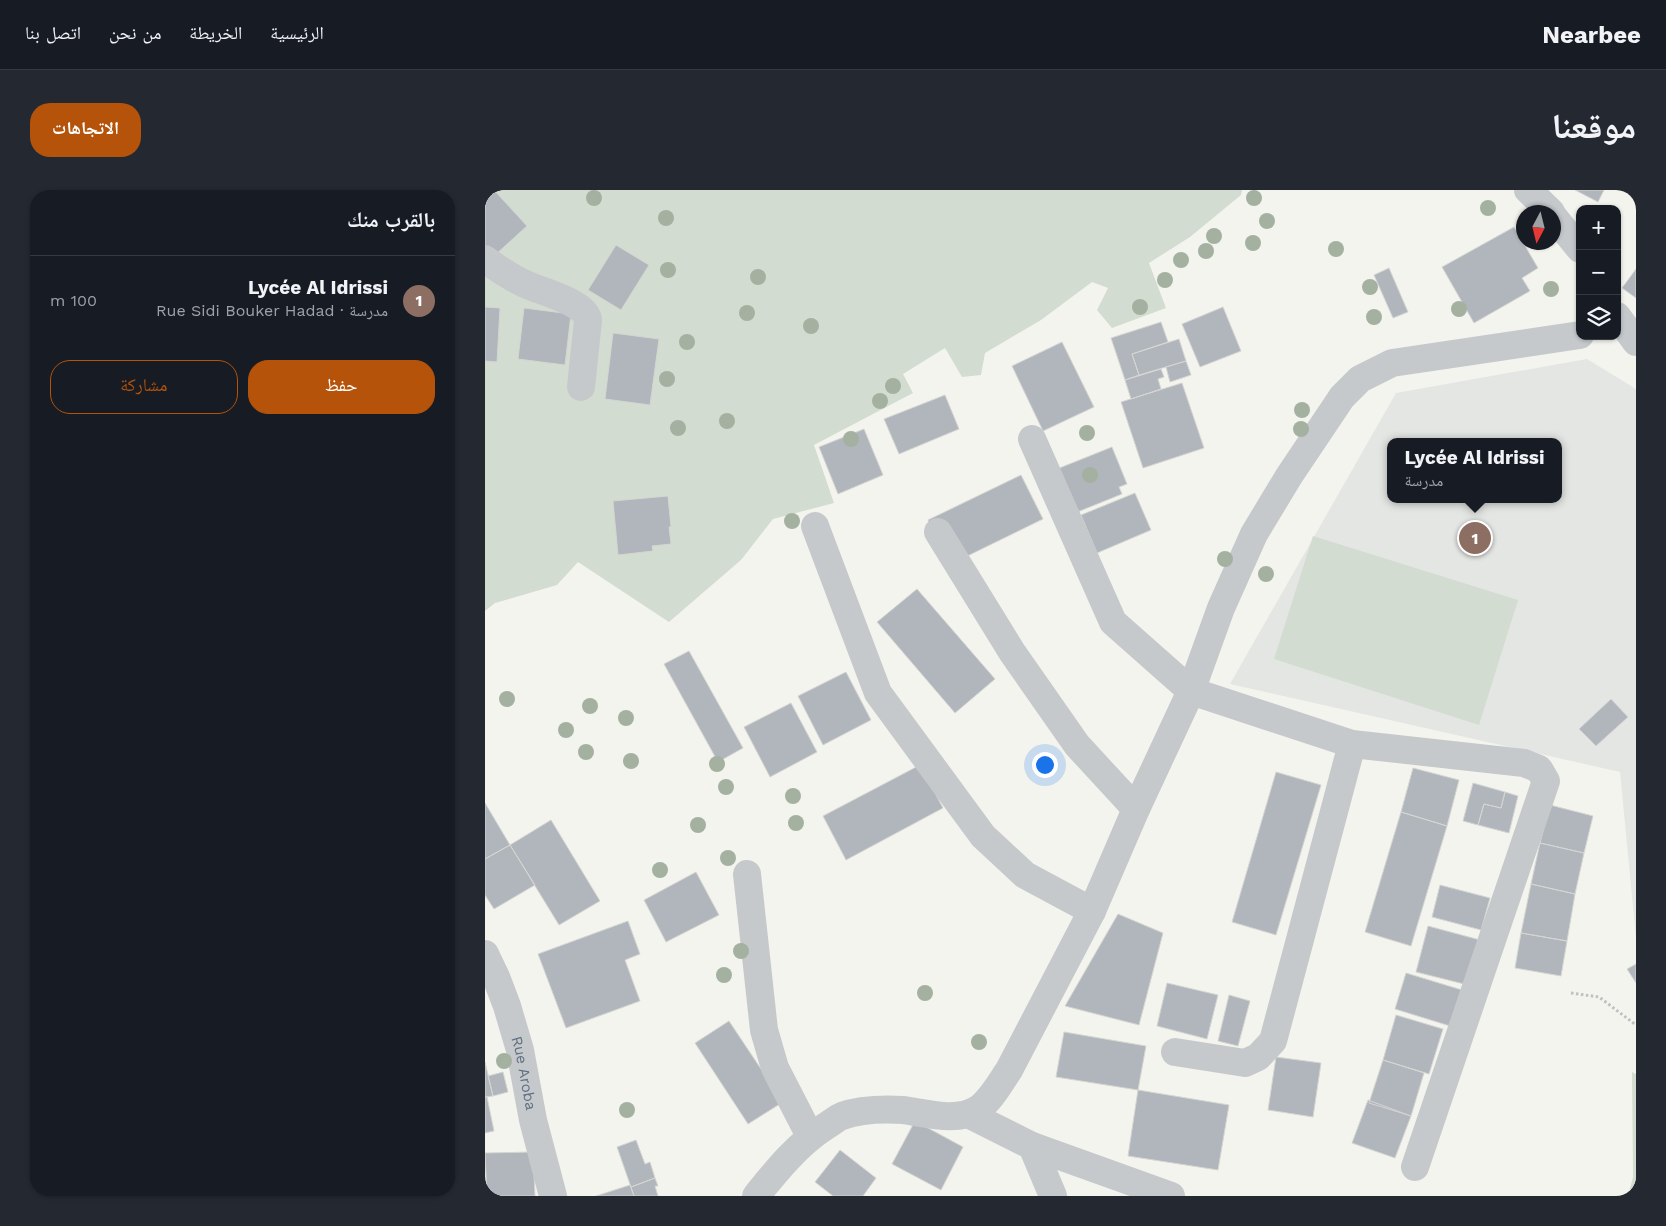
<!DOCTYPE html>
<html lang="ar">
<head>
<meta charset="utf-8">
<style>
	:root { --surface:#171b24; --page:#242831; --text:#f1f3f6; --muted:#9ea1a6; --line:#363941; --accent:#b45309 }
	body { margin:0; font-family:"Work Sans","Noto Naskh Arabic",sans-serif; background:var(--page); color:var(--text); direction:rtl }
	.controls { position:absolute; right:15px; top:15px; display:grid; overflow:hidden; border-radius:10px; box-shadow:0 1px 4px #0004 }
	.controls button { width:45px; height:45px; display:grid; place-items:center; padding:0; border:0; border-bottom:1px solid var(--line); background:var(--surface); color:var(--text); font:25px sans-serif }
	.compass { position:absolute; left:1031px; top:15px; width:45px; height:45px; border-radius:50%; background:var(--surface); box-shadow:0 1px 4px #0004; rotate:187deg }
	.you { position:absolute; left:559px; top:574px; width:18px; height:18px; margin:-12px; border:4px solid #fff; border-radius:50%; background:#1a73e8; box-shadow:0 0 0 8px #1a73e833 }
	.badge { display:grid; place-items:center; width:32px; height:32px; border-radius:50%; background:var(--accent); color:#fff; font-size:16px; font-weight:700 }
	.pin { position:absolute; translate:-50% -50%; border:2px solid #fff; box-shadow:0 1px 5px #0006 }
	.popup { position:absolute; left:902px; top:248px; width:175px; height:65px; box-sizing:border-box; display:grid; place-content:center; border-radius:10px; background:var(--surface); filter:drop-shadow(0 1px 4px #0005); font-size:16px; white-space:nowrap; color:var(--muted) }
	.popup b { font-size:19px; color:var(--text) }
	.popup::after { content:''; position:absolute; left:50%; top:100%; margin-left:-10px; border:10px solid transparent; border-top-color:var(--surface) }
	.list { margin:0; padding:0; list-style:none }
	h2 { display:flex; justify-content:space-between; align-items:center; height:65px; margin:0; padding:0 20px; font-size:21px }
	h2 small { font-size:16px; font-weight:400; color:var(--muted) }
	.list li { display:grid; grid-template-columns:32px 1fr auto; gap:15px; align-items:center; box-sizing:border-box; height:90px; padding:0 20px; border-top:1px solid var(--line) }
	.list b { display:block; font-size:19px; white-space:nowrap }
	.list p { margin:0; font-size:16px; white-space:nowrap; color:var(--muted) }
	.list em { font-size:16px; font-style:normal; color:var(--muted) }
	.actions { display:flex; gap:10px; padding:15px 20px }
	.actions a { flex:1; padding:11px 0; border:1px solid var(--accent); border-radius:20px; text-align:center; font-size:18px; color:var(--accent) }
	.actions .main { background:var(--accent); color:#fff }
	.icon { flex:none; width:28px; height:28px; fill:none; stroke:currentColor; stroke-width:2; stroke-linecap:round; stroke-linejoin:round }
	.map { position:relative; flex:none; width:1151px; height:1006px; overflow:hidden; direction:ltr; border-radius:20px }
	header { display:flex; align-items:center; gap:30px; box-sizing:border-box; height:70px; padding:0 25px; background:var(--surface); border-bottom:1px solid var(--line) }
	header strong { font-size:24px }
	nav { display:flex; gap:28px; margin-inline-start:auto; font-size:18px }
	.intro { display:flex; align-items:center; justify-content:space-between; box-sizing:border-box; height:120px; padding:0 30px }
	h1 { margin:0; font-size:35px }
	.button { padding:12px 22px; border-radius:20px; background:var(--accent); color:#fff; font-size:18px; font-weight:700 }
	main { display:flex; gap:30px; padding:0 30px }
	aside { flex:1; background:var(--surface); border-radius:20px; box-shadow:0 1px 4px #0004 }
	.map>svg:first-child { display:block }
	.built { fill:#e4e6e3; fill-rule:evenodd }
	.green { fill:#d3dcd0 }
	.building { fill:#b0b6bc; stroke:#d5d5d2 }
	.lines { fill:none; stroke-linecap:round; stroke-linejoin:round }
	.path { stroke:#bec0c2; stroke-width:3; stroke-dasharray:2.5 2.5; stroke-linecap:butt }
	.minor { stroke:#c6c9cc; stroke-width:28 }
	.tree { fill:#a4b1a0 }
	.labels { text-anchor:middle; stroke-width:5; stroke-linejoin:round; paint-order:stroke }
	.street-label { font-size:15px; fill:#607083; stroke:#fff }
</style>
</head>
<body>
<header>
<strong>Nearbee</strong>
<nav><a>الرئيسية</a><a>الخريطة</a><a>من نحن</a><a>اتصل بنا</a></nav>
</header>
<div class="intro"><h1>موقعنا</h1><a class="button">الاتجاهات</a></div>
<main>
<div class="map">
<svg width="1151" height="1006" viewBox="0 0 1151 1006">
	<rect width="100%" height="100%" fill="#f4f4ef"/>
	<path class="built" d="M1102,169L1151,199V748L1135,582L745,494L911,203ZM906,252H1074V309H906Z"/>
	<path class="green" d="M0,0H757L756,5L705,47L664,73L681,118L627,138L612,120L623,98L607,92L556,130L500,163L496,185L477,187L460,158L418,184L428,203L329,255L349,313L288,329L256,370L184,432L93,372L72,395L10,413L0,421Z
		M828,346L1033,410L994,535L789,469Z
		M1147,882L1151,884V1006H1143L1148,987Z"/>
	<path class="building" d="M0,0H9L42,36L8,67L0,58Z
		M1090,0H1119L1113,12Z
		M1029,37L1053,78L1037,88L1045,101L989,133L957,77Z
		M131,55L164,75L136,120L103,100Z
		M904,78L923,122L908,128L889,85Z
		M1151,79V108L1137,98Z
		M0,117L15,118L12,172L0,171Z
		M738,117L756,161L715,177L697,134Z
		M39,118L86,124L80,175L33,169Z
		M676,132L683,152L647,164L654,185L640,190L626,148Z
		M128,143L174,149L165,215L120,209Z
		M694,149L701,171L654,185L647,164Z
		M577,152L609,217L558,241L527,176Z
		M701,171L706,185L685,192L681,177Z
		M676,179L679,187L673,189L676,199L646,209L640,190Z
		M697,193L719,258L658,278L636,212Z
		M460,205L474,239L414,264L399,229Z
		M379,239L398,285L353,304L334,257Z
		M627,257L642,294L634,297L637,304L590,323L572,279Z
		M536,285L558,329L466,374L443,330Z
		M650,303L666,340L612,363L596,325Z
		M183,306L186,337H184L186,354L167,356L168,361L133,365L128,311Z
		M432,399L510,489L470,523L392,432Z
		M204,461L258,558L233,572L179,474Z
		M361,482L386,530L338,555L313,506Z
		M1126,509L1143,527L1111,556L1094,539Z
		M306,513L332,562L285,587L259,537Z
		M435,575L458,618L361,670L338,626Z
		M928,578L974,590L962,636L916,622Z
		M791,582L836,595L791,745L747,732Z
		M988,593L1020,602L1016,618L999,614L993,635L978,631Z
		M1020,602L1033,606L1024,643L993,635L999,614L1016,618Z
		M0,613L25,655L0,669Z
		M1065,615L1108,626L1099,663L1055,653Z
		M916,622L962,636L926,756L880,742Z
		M66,630L115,711L74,735L25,655Z
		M1055,653L1099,663L1090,704L1046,694Z
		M25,655L50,695L9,719L0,705V669Z
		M211,682L234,725L181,752L159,710Z
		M1046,694L1090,704L1082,751L1036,743Z
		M955,695L1005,708L996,740L947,727Z
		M633,724L678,743L654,835L580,816Z
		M143,731L155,764L140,770L155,811L81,838L53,764Z
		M943,736L995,750L983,795L931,782Z
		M1036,743L1082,751L1076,786L1030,778Z
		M1151,774V793L1142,779Z
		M921,783L977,800L965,836L910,819Z
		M682,793L733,805L722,849L672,836Z
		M744,805L765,811L753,856L733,851Z
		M911,825L958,839L944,884L898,870Z
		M244,831L298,912L263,934L210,853Z
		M579,842L661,856L653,900L571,887Z
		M791,867L836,873L828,927L783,920Z
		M898,870L939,883L926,926L884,913Z
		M0,872L8,906L0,907Z
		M18,882L23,902L8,906L3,886Z
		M653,900L744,915L733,980L643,966Z
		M0,907H2L9,941L0,943Z
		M883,910L926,926L910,968L867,953Z
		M430,931L478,957L456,1000L407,974Z
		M151,950L160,974L165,972L170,988L146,997L132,957Z
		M355,960L391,988L378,1006H348L330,992Z
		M48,962L50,1006H2L0,963Z
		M170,988L173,996H170L173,1006H149L146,997Z
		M145,995L149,1006H111Z"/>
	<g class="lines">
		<path class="path" d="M1086,803L1114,807L1151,835"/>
		<g class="minor">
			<path d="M1043,0L1066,22"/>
			<path d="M1068,26L1095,59"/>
			<path d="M0,69C13,79 25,87 40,94C55,101 101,112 103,130L96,197"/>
			<path d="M1132,126L1151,152"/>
			<path d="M547,249L628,432L706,501L867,554L1039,573L1054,579L1061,591L930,977"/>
			<path d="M330,336L393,503L498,646L540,685L607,721"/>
			<path d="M453,342L527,462L592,555L651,619"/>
			<path d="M262,684L279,840L290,878L325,946"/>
			<path id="s1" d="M0,764L11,787L22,816L35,860L48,930L68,1006"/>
			<path d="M690,862L760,873L773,867L788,851L867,554"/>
			<path d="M483,924L547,956L686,1006"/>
			<path d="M547,956L568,1006"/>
			<path d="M271,1006C292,980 313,954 341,936C346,933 352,928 357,926C376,919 399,919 418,920C441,923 472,933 493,919C506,910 515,893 524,880L607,721L651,619L706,501L736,418L769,344L804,286L857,207L875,189L907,173L1095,145"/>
		</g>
	</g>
	<g class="tree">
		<circle cx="109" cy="8" r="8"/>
		<circle cx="769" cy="8" r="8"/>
		<circle cx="1003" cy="18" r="8"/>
		<circle cx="181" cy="28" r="8"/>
		<circle cx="782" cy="31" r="8"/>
		<circle cx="729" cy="46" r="8"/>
		<circle cx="768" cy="53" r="8"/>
		<circle cx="851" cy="59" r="8"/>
		<circle cx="721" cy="61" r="8"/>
		<circle cx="696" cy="70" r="8"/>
		<circle cx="183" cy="80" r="8"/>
		<circle cx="273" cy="87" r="8"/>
		<circle cx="680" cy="90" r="8"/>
		<circle cx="885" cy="97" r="8"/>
		<circle cx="1066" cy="99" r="8"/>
		<circle cx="655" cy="117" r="8"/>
		<circle cx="974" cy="119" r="8"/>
		<circle cx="262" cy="123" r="8"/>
		<circle cx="889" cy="127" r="8"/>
		<circle cx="326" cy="136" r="8"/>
		<circle cx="202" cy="152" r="8"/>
		<circle cx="182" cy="189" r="8"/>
		<circle cx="408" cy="196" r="8"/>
		<circle cx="395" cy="211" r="8"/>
		<circle cx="817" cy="220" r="8"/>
		<circle cx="242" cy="231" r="8"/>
		<circle cx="193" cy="238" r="8"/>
		<circle cx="816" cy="239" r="8"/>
		<circle cx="602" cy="243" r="8"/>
		<circle cx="366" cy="249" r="8"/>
		<circle cx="605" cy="285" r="8"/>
		<circle cx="307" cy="331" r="8"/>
		<circle cx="740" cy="369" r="8"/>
		<circle cx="781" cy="384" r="8"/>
		<circle cx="22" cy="509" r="8"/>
		<circle cx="105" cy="516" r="8"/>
		<circle cx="141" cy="528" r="8"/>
		<circle cx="81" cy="540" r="8"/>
		<circle cx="101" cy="562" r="8"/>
		<circle cx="146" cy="571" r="8"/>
		<circle cx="232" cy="574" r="8"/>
		<circle cx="241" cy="597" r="8"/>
		<circle cx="308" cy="606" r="8"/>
		<circle cx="311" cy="633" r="8"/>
		<circle cx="213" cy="635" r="8"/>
		<circle cx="243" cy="668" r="8"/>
		<circle cx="175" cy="680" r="8"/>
		<circle cx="256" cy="761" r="8"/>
		<circle cx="239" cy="785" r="8"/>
		<circle cx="440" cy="803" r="8"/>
		<circle cx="494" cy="852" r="8"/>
		<circle cx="19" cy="871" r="8"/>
		<circle cx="142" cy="920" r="8"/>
	</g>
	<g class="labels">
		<g class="street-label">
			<text dy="5" stroke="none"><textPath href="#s1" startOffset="126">Rue Aroba</textPath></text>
		</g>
	</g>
</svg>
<div class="controls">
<button>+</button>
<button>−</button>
<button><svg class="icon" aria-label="layers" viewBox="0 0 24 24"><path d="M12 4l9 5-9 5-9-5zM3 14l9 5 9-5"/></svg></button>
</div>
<svg class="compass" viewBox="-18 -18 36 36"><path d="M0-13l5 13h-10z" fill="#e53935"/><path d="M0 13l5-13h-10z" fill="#9ea1a6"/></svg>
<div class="you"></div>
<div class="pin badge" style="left:990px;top:348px;background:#8d6e63">1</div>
<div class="popup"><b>Lycée Al Idrissi</b>مدرسة</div>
</div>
<aside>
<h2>بالقرب منك<small></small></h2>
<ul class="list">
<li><span class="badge" style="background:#8d6e63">1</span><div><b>Lycée Al Idrissi</b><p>مدرسة · Rue Sidi Bouker Hadad</p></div><em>100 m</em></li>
</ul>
<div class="actions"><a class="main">حفظ</a><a>مشاركة</a></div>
</aside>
</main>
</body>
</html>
